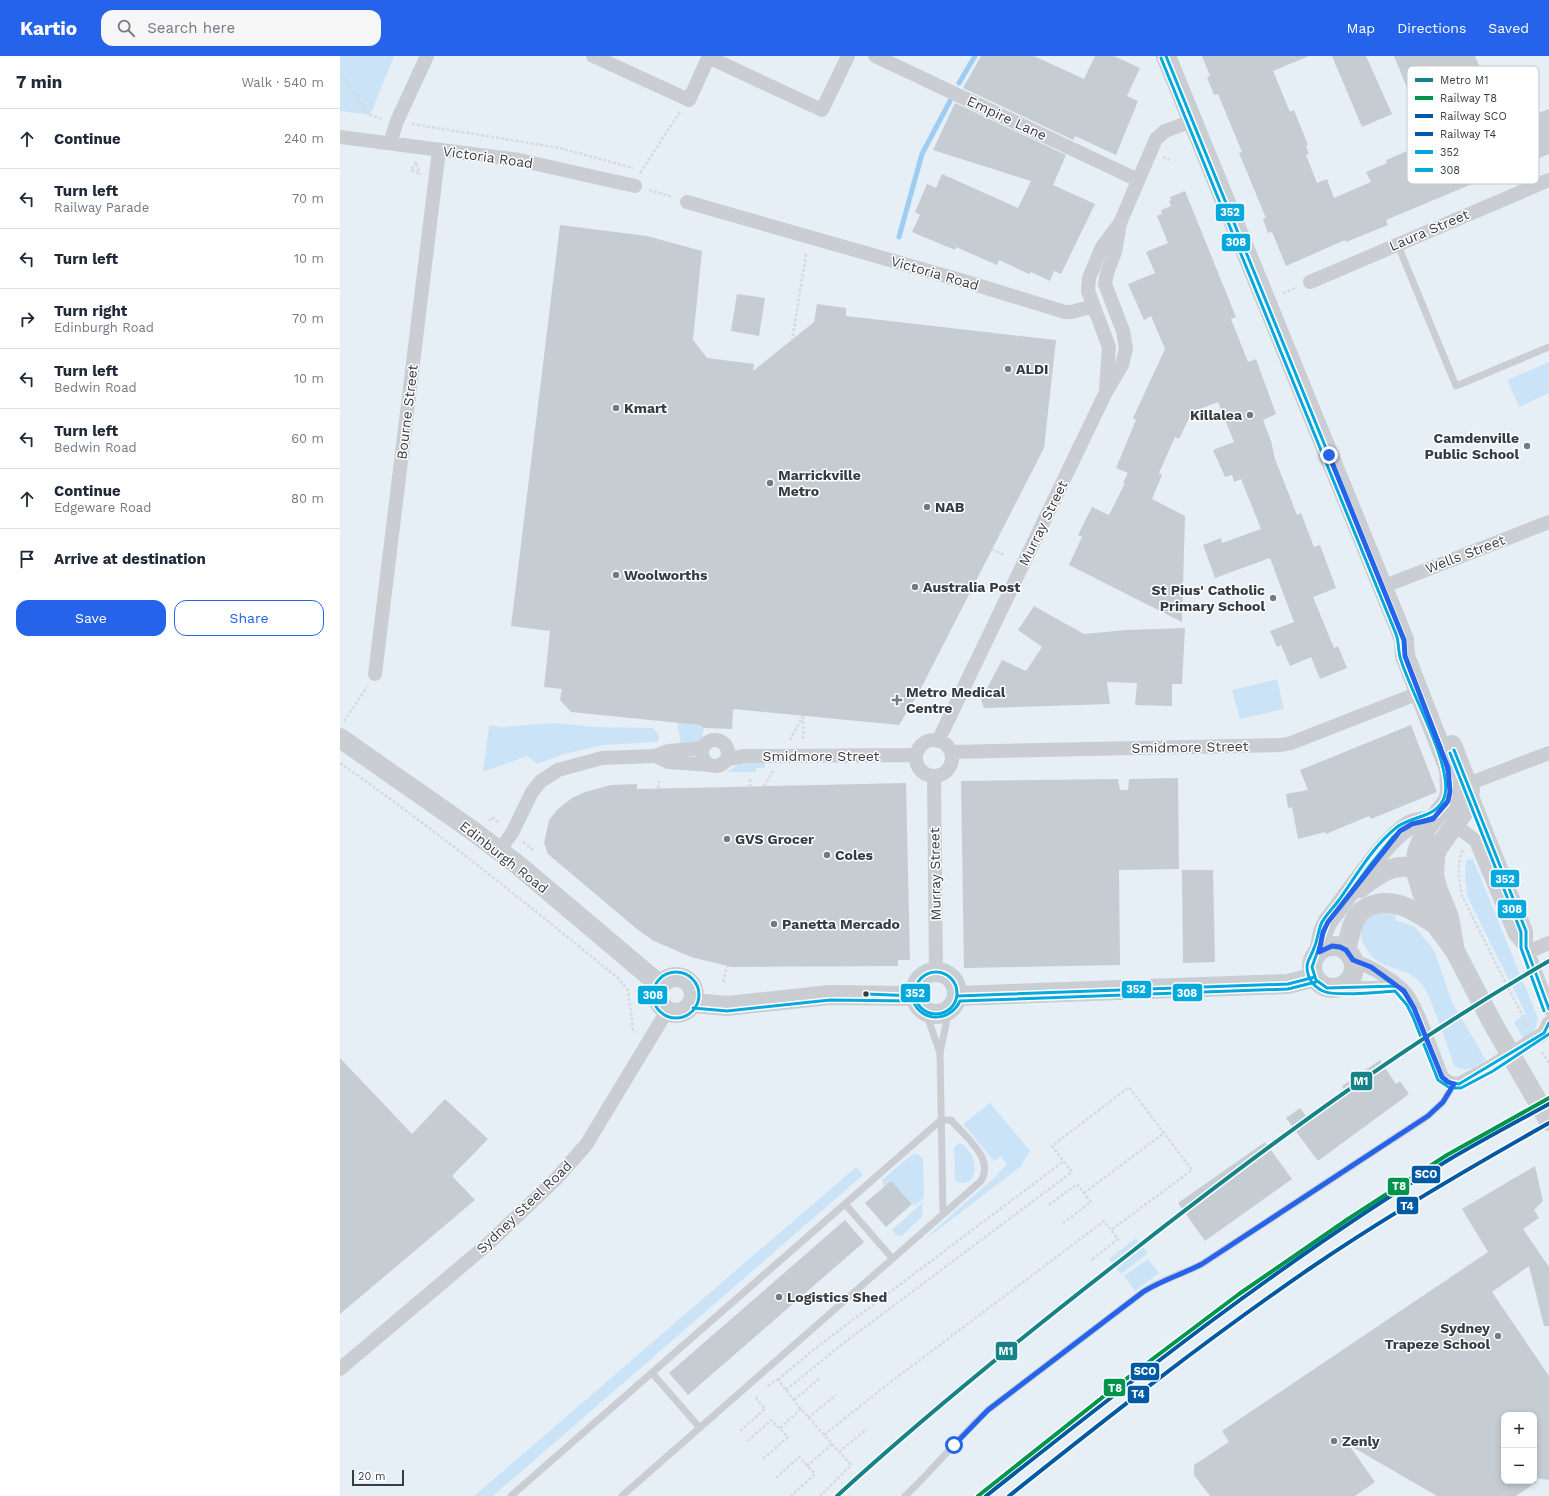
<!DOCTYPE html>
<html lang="en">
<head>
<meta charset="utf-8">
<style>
	:root { --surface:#fff; --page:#f6f6f7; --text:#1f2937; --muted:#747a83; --line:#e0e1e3; --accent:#2563eb }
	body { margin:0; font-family:"Work Sans",sans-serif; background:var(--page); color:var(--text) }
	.controls { position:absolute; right:12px; bottom:12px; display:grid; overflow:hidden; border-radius:8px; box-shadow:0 2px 6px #0003 }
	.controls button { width:36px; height:36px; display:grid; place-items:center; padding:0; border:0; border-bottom:1px solid var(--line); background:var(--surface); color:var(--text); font:20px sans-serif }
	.scale { position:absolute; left:12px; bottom:10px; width:52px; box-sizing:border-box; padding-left:4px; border:2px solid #353d44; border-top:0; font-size:11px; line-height:14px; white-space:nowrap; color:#353d44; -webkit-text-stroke:3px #fff; paint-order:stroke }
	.stop { position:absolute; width:12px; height:12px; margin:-9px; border:3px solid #2563eb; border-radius:50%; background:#fff }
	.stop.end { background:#2563eb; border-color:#fff; box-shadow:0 1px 4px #0008 }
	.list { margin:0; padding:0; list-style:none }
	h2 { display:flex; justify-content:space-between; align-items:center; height:52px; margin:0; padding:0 16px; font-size:17px }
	h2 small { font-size:13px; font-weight:400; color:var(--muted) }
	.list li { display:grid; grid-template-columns:26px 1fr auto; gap:12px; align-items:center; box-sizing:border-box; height:60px; padding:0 16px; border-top:1px solid var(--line) }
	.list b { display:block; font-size:15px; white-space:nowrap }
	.list p { margin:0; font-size:13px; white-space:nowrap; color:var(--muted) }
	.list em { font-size:13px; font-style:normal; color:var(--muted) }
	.actions { display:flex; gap:8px; padding:12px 16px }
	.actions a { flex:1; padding:9px 0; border:1px solid var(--accent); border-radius:12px; text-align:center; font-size:14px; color:var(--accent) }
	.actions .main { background:var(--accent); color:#fff }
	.icon { flex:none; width:22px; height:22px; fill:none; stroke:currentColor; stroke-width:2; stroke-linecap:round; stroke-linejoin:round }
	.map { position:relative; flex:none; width:1209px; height:1440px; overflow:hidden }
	header { display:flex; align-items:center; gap:24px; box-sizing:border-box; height:56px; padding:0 20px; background:var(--accent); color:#fff }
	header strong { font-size:19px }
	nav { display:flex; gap:22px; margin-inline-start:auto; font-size:14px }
	.search { width:280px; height:36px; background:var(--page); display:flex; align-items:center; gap:10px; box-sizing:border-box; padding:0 14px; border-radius:12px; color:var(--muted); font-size:15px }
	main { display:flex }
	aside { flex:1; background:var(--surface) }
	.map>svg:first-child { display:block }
	.green { fill:#cbe3f7 }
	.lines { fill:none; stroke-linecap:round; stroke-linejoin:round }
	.stream { stroke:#9ecdf1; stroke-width:5 }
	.building { fill:#c5cdd3 }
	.path { stroke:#d7dadc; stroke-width:2.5; stroke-dasharray:3 2; stroke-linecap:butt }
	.lane { stroke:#cacdd1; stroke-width:7 }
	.street { stroke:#cacdd1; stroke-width:14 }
	.secondary { stroke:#cacdd1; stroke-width:20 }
	.bus-1-casing { stroke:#fff; stroke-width:6 }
	.bus-2-casing { stroke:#fff; stroke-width:6 }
	.bus-1 { stroke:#05a9de; stroke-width:3 }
	.bus-2 { stroke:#05a9de; stroke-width:3 }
	.rail-1-casing { stroke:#fff; stroke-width:7 }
	.rail-2-casing { stroke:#fff; stroke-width:7 }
	.rail-3-casing { stroke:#fff; stroke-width:7 }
	.rail-1 { stroke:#00954c; stroke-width:4 }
	.rail-2 { stroke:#005aa3; stroke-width:4 }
	.rail-3 { stroke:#005aa3; stroke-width:4 }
	.metro-1-casing { stroke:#fff; stroke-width:7 }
	.metro-1 { stroke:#168388; stroke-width:4 }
	.route { stroke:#2563eb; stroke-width:5 }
	.poi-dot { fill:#737b82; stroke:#fff; stroke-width:1.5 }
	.bus-dot { fill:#353d44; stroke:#fff; stroke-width:1.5 }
	.labels { text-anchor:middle; stroke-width:3; stroke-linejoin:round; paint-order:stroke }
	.street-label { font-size:14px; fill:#353d44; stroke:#fff }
	.poi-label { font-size:14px; font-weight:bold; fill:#353d44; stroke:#fff; text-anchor:start }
	.key { fill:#fff; stroke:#c2c5c7; stroke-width:1 }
	.key-label { font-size:11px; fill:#353d44 }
	.line-badge { stroke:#fff; stroke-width:1.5 }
	.badge-label { font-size:11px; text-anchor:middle; font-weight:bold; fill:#fff }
</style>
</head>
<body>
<header>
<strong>Kartio</strong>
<div class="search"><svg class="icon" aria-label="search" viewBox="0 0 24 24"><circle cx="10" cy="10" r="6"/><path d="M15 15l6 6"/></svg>Search here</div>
<nav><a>Map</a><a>Directions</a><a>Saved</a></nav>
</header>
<main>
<aside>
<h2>7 min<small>Walk · 540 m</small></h2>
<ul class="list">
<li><svg class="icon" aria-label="ahead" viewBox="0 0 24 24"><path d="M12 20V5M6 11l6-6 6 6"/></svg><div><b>Continue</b></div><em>240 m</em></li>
<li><svg class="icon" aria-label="left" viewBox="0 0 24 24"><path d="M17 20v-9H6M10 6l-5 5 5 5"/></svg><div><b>Turn left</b><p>Railway Parade</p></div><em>70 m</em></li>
<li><svg class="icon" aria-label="left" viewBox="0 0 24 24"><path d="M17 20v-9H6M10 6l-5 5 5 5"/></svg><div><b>Turn left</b></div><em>10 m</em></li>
<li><svg class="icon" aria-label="right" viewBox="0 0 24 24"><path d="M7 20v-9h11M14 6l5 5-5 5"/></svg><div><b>Turn right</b><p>Edinburgh Road</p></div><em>70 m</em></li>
<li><svg class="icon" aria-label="left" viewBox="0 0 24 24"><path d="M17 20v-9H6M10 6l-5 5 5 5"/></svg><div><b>Turn left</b><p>Bedwin Road</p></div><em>10 m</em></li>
<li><svg class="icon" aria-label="left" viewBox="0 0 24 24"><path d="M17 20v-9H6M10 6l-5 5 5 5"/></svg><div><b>Turn left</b><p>Bedwin Road</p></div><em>60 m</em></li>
<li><svg class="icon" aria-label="ahead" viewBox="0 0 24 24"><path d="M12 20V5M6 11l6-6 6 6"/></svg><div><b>Continue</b><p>Edgeware Road</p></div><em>80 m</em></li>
<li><svg class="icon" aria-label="arrive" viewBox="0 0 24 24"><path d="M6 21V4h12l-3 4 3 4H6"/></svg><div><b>Arrive at destination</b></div></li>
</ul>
<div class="actions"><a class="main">Save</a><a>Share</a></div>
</aside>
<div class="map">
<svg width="1209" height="1440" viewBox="0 0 1209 1440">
	<rect width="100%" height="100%" fill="#e6eff6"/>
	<path class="green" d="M0,0H54L30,59L0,55Z
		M1209,306V337L1179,351L1167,324Z
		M937,623L944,653L900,663L892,634Z
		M337,666L360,669L364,672L362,682L358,686L341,688Z
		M214,667L254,671L313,672L319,679L318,686L262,689L221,699L197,708L187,700L143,716L149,669L162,671Z
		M400,707H425V712H416V716H387Z
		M1133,803L1197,960C1198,972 1194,976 1183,982L1174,966L1186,958L1128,842L1125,823L1126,804Z
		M1056,856L1055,864L1075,871L1094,894L1112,946L1146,1004C1135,1010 1126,1019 1114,1009C1107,990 1092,941 1081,927C1064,908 1037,916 1024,889C1018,875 1021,871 1030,859Z
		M650,1047L690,1095L680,1111L582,1186C605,1164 628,1144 652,1124C658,1119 659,1114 667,1109L661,1100L654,1105L623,1068Z
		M619,1087C641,1097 640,1134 617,1126L615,1123L614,1091Z
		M573,1098L579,1099L583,1103L584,1142L574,1150L551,1125L544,1131L542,1124Z
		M516,1111L523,1119L153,1440H134Z
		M583,1146L582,1161L561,1180L556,1179L552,1174Z
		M796,1182L808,1197L781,1218L769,1203Z
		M808,1203L819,1217L795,1235L784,1220Z"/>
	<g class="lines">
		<path class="stream" d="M619,27L635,0
			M559,181L582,98L610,45"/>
	</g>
	<path class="building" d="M641,0H694L744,23L755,0H774L800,12L787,40L798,45L776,99L735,80L733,84L623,32Z
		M862,0H969L933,15L950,56L954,54L968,89L966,90L969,98L966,99L977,127L987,123L994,142L1031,126L1026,116L1047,107L1046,104L1098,82L1097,79L1108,74L1104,66L1129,56L1119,31L1074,49L1054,0H1135L1141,14L1137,16L1148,43L1172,33L1179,50L1191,45L1196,58L1209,53V98L1187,107L1183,98L1147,112L1151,120L1046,164L1048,169L1006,186L1005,184L946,210L932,176L928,177L923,163L926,162L899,97L902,96L878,38L874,39L870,29L867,21L870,20Z
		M992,0H1026L1052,58L1022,71Z
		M615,47L726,99L713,129L755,148L721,218L714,215L710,225L691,216L689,218L659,204L657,209L616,191L615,194L572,176L580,159L575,156L587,128L596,132L602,118L678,152L691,125L593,94Z
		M845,135L896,261L891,263L908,306L916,303L936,358L923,364L931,385L935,403L957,459L961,457L974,491L980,489L996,532L973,541L994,592L998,590L1007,612L980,623L971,601L950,610L941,589L937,591L930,575L954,566L930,502L875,522L863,489L881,482L882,487L921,473L901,423L894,426L892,419L885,421L873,394L894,386L878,346L852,356L839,383L835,381L819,417L822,419L812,443L845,460L842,566L729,509L742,481L738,479L752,451L769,459L785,427H783L788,417L776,412L796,364L793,362L825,293L811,260L804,264L788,228L815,217L806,196L828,187L817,160L822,158L821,154L831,150L829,145L831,144L830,141Z
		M220,169L307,180L362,195L353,284L367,302L414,308L413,315L474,266L477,248L506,252V260L716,284L704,392L578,638L559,669L393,653L392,673L364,672L360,669L231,656L220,644L222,633L204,631L210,575L171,570Z
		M397,238L425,242L419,280L391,275Z
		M694,550L744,578L786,574L845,572L842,628H832V650L795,649L797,627L767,626L770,648L644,652L641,644L662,604L686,615L702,591L678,574Z
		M1071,669L1097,736L1031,763L1029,760L986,778L985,776L958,783L952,751L948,752L946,738L968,734L960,714Z
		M838,722L839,813L779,814L780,909L624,912L621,725L778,723L780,734H788L789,723Z
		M566,727L570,904H558V910L392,911L351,901L314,885L298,874L208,798L204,787L209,764L218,753L232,742L245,736L271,729L297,728V733Z
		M842,814H873L875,906L843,907Z
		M0,1002L72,1078L105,1043L148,1083L112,1120L135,1144L0,1258Z
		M1040,1004L1056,1028L1060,1025L1069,1038L978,1105L946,1062L960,1052L966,1060L1004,1033L1002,1030Z
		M925,1086L952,1123L865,1185L838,1147Z
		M1195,1110L1203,1145L1194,1154L1199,1162L1183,1173L1209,1211V1270H1204L1189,1210L1152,1236L1209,1320V1424L1194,1422V1359H1164V1425H1198L1176,1440H1097L1009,1389L1035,1426L1015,1440H870L854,1419V1409L889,1386L882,1375L1148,1196L1122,1153Z
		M551,1125L572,1148L546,1171L525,1147Z
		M505,1164L524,1186L348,1339L329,1317Z"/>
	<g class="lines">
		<path class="path" d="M0,18L30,59L42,63
			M72,68L220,92L293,112
			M823,101L830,104
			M76,106L71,114L81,119
			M76,108L80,118
			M300,117L340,56
			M309,134L333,141
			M943,237L957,231
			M452,285L466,198
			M652,493L664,499
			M4,665L27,631
			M463,683V660
			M450,684L463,660
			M0,707C96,774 187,848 278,922L288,934L293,974L296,976
			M410,723V730
			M424,730L433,715
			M318,732L319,725
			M149,765L152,761L159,767
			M183,786L192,793L190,795
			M1123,794C1116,808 1119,825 1122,840L1188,971
			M383,926L387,910
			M1202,996L1209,1007
			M744,1137L824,1077
			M709,1149L737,1128L751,1146L722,1168
			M437,1323L461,1353L511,1409L480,1440
			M438,1324L473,1294L724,1105
			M428,1330L437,1323
			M446,1334L501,1289L732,1116L712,1090L789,1031L852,1114L771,1174
			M454,1344L480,1322
			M468,1362L496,1339
			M440,1372L461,1353
			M400,1375L425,1353L415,1341L417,1340
			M484,1379L548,1328L764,1165L778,1183L750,1205
			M408,1385L431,1364L448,1381L423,1403
			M499,1396L527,1373
			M467,1410L492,1388
			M436,1422L459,1401L475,1418L451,1440"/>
		<path class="lane" d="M1057,187L1116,330L1209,291
			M585,954L600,997
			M505,1148L552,1202
			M603,1158L600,997L609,953
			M312,1317L360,1372
			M171,1440L601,1064H611C625,1081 655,1102 641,1125L282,1440
			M565,1440C594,1413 619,1381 648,1354L803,1236C820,1224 843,1218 862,1208L1088,1060L1103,1046L1114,1028"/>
		<path class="street" d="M253,0L349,44L369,0
			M535,0L798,124
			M368,1L482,54L508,0
			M0,81L179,104L295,130
			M50,87L57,65L87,0
			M347,146L627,226L725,256H732L753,250
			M970,226L1209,124
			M766,333L769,291L748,235L749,222L762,191L780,167L816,83L825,75L852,65
			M1042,531L1209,466
			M35,618L99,94
			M362 697a13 13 0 1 1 26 0a13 13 0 1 1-26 0Z
			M576 702a18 18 0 1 1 36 0a18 18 0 1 1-36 0Z
			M598,685L766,336L782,309L786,293L783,275L765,228L767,217L775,196L780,167
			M611,696L941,689L951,687L1079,637
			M315,700L328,706L370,709
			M386,704L403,700L576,699
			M594,720L596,916
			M1128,728L1209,697
			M1130,735L1186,875V891L1209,953
			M1115,769L1136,785L1175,878L1186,891
			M159,795L172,777L192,736L201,725L218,714L262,702L315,700L328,695L363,692
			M1188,896L1209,887
			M1013,904C1031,911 1049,921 1063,934C1077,948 1093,1000 1102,1021C1107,1026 1111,1028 1119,1028L1150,1011L1204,977L1209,967
			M1000,932H1034L1057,930
			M0,1313L149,1187L215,1124L246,1089L327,955"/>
		<path class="secondary" d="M826,0L1061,576L1064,584L1065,600L1109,713L1110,736L1108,745L1087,771L1077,796L1075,813L1082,836L1096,869L1115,895L1153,968L1209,1065
			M0,682L133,775L178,809L320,929
			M1112,689L1130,735L1123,757L1098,792L1095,799L1094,820L1098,834L1109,861L1114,890
			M1020,832C1036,820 1055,805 1075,813
			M972 911a21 21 0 1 1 42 0a21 21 0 1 1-42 0Z
			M1006,894C1009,883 1011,868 1018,859C1021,854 1025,852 1030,850C1055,840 1076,856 1096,869
			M979,896L983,876L988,865C1007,842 1047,779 1072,768C1078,766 1086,765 1093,763
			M575 937a21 21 0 1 1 42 0a21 21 0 1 1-42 0Z
			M318 939a18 18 0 1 1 36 0a18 18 0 1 1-36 0Z
			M617,940L948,928L975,921
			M353,947L387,950L490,939L576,940"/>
		<defs>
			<path id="bus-1" d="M826,0L1061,576L1064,584L1065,600L1101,691L1110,726V738L1107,748L1096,760L1067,770L1053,781L1031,808L988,866L972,911L976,924L987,932L1057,930L1064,937L1077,958L1102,1021L1109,1026L1119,1028L1204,977L1209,967
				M1114,694L1186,875V891L1209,953
				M575 937a21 21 0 1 1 42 0a21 21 0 1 1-42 0Z
				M526,938L576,940
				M617,940L948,928L975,921"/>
			<path id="bus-2" d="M821,2L1056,578C1059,586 1058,593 1060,601C1069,634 1112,707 1105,739C1099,762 1073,759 1057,771C1033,790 1016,820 999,844C993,852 987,858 982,866C978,874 978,883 974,892C972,899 967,904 967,911C967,922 974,931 983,935C993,941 1042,936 1055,935L1067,949L1073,961L1098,1024L1110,1032H1121L1153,1015L1209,978
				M1110,697L1181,876V892L1204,955
				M313 939a23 23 0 1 1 46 0a23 23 0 1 1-46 0Z
				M353,952L387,955L490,944L573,945C582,967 610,966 620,945L948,933L976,926"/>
		</defs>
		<use href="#bus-1" class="bus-1-casing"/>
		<use href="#bus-2" class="bus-2-casing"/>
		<use href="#bus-1" class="bus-1"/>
		<use href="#bus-2" class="bus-2"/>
		<defs>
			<path id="rail-1" d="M638,1440L778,1329L899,1238L1008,1163L1107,1099L1209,1042"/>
			<path id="rail-2" d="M646,1440C796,1321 946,1202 1110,1103C1142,1084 1176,1066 1209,1048"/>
			<path id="rail-3" d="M669,1440C768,1361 867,1283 972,1211C1048,1159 1129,1112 1209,1067"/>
		</defs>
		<use href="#rail-1" class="rail-1-casing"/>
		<use href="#rail-2" class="rail-2-casing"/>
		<use href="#rail-3" class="rail-3-casing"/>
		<use href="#rail-1" class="rail-1"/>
		<use href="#rail-2" class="rail-2"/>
		<use href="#rail-3" class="rail-3"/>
		<defs>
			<path id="metro-1" d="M497,1440C592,1353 692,1273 794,1194C927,1090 1062,990 1209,905"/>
		</defs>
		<use href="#metro-1" class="metro-1-casing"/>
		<use href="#metro-1" class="metro-1"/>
	</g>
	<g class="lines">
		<path class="route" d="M614,1389L648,1354L803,1236C820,1225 843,1218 862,1208L1088,1060L1103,1046L1114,1028L1108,1026L1102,1021L1074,952L1064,935L1031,911L1013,904L1006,894L1000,891L992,890L979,896L983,876L988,866L1060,775L1072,768L1093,763L1108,745L1110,736L1108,712L1065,600L1064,584L989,399"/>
	</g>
	<g class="poi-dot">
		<circle cx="668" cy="313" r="4"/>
		<circle cx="276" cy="352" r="4"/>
		<circle cx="910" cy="359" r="4"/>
		<circle cx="1187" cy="390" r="4"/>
		<circle cx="430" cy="427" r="4"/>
		<circle cx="587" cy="451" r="4"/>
		<circle cx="276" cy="519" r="4"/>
		<circle cx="575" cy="531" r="4"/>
		<circle cx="933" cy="542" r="4"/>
		<path d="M555 638h4v4h4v4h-4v4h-4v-4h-4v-4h4z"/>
		<circle cx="387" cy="783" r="4"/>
		<circle cx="487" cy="799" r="4"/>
		<circle cx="434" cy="868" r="4"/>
		<circle cx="439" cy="1241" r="4"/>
		<circle cx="1158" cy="1280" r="4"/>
		<circle cx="994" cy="1385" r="4"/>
	</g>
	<circle class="bus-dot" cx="526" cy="938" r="3.5"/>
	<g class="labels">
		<g class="street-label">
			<text transform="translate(667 62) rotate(25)" y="5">Empire Lane</text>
			<text transform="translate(148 101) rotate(8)" y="5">Victoria Road</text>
			<text transform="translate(1089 174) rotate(-23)" y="5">Laura Street</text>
			<text transform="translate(595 217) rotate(16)" y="5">Victoria Road</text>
			<text transform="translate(67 356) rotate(-83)" y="5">Bourne Street</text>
			<text transform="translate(703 467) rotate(-64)" y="5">Murray Street</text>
			<text transform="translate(1125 498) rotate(-21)" y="5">Wells Street</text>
			<text transform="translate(850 691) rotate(-1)" y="5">Smidmore Street</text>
			<text x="481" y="705">Smidmore Street</text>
			<text transform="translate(164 801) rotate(38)" y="5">Edinburgh Road</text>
			<text transform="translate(595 818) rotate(-91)" y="5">Murray Street</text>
			<text transform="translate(184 1151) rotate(-44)" y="5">Sydney Steel Road</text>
		</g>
		<g class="poi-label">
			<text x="676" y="318">ALDI</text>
			<text x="284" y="357">Kmart</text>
			<text x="902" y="364" text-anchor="end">Killalea</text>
			<text x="1179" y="387" text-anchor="end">Camdenville<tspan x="1179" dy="16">Public School</tspan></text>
			<text x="438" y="424">Marrickville<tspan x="438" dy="16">Metro</tspan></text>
			<text x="595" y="456">NAB</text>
			<text x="284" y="524">Woolworths</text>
			<text x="583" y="536">Australia Post</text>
			<text x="925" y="539" text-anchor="end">St Pius' Catholic<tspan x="925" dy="16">Primary School</tspan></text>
			<text x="566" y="641">Metro Medical<tspan x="566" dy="16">Centre</tspan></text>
			<text x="395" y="788">GVS Grocer</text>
			<text x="495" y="804">Coles</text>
			<text x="442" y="873">Panetta Mercado</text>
			<text x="447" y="1246">Logistics Shed</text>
			<text x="1150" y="1277" text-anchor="end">Sydney<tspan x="1150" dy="16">Trapeze School</tspan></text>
			<text x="1002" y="1390">Zenly</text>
		</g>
	</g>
	<rect x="1067" y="10" width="132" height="118" rx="6" class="key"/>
	<rect x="1075" y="22" width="18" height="4" fill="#168388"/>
	<rect x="1075" y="40" width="18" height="4" fill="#00954c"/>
	<rect x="1075" y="58" width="18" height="4" fill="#005aa3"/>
	<rect x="1075" y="76" width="18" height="4" fill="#005aa3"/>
	<rect x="1075" y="94" width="18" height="4" fill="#05a9de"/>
	<rect x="1075" y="112" width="18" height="4" fill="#05a9de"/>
	<g class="key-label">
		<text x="1100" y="28">Metro M1</text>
		<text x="1100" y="46">Railway T8</text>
		<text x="1100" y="64">Railway SCO</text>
		<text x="1100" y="82">Railway T4</text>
		<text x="1100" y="100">352</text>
		<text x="1100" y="118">308</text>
	</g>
	<g class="line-badge">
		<rect x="875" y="147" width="30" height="19" rx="4" fill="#05a9de"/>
		<rect x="881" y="177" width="30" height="19" rx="4" fill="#05a9de"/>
		<rect x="1150" y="813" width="30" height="19" rx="4" fill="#05a9de"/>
		<rect x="1157" y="843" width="30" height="20" rx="4" fill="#05a9de"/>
		<rect x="781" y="924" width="31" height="19" rx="4" fill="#05a9de"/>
		<rect x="832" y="927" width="31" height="19" rx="4" fill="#05a9de"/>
		<rect x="560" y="927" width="31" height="20" rx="4" fill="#05a9de"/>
		<rect x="297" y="929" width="31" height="20" rx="4" fill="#05a9de"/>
		<rect x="1010" y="1015" width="23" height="20" rx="4" fill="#168388"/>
		<rect x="1071" y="1109" width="30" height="19" rx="4" fill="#005aa3"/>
		<rect x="1047" y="1121" width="23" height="19" rx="4" fill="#00954c"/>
		<rect x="1056" y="1140" width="23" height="19" rx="4" fill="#005aa3"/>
		<rect x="655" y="1285" width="23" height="20" rx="4" fill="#168388"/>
		<rect x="790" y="1306" width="30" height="19" rx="4" fill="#005aa3"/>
		<rect x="763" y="1322" width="23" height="19" rx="4" fill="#00954c"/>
		<rect x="787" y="1329" width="23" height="19" rx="4" fill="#005aa3"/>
	</g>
	<g class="badge-label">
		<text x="890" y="160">352</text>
		<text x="896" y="190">308</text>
		<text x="1165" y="827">352</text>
		<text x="1172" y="857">308</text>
		<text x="796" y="937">352</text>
		<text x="847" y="941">308</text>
		<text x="575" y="941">352</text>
		<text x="313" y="943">308</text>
		<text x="1021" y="1029">M1</text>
		<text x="1086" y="1122">SCO</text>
		<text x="1059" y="1134">T8</text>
		<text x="1067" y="1154">T4</text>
		<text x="666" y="1299">M1</text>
		<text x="805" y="1319">SCO</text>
		<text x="775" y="1336">T8</text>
		<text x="798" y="1342">T4</text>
	</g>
</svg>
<div class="controls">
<button>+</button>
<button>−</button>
</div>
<div class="scale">20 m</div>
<div class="stop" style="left:614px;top:1389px"></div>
<div class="stop end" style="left:989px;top:399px"></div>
</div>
</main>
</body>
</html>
